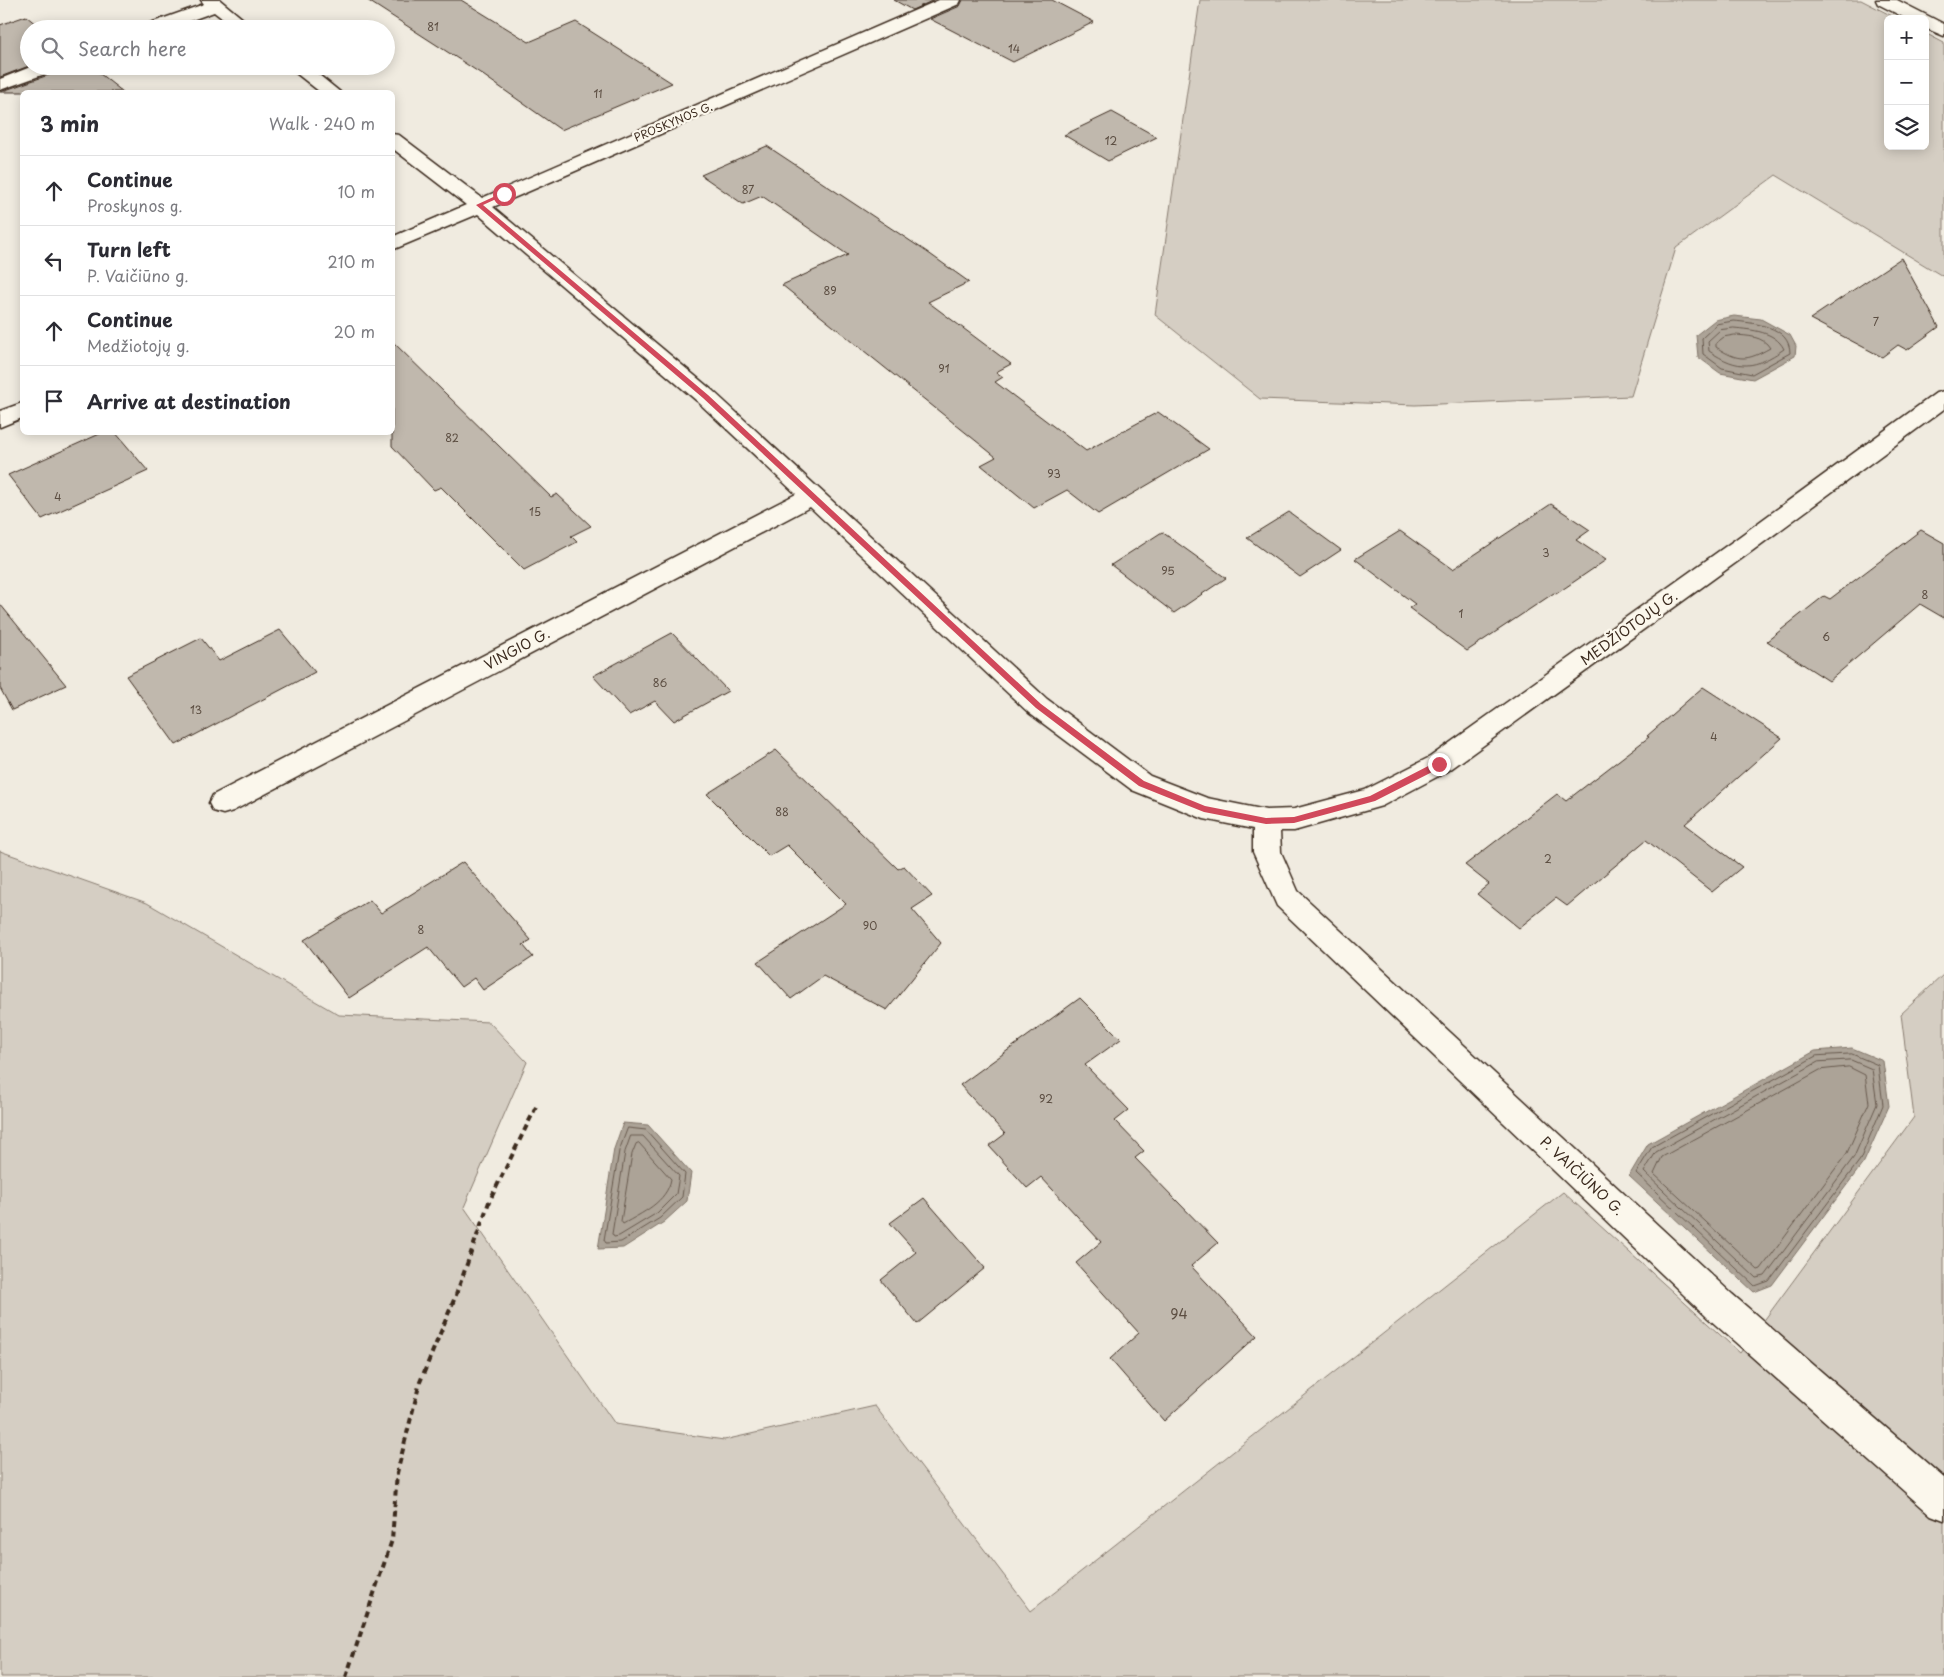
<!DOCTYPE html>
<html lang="en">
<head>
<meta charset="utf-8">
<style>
	:root { --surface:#fff; --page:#f7f7f7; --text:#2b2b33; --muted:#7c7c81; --line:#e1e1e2 }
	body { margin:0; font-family:"Playpen Sans",sans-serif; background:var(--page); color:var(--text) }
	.controls { position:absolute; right:15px; top:15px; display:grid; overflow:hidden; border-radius:8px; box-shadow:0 2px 12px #0003 }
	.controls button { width:45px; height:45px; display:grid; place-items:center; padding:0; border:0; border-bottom:1px solid var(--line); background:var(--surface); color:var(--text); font:25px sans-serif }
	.stop { position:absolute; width:15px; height:15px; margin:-11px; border:4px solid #d1495b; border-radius:50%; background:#fff }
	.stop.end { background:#d1495b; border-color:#fff; box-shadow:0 1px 5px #0008 }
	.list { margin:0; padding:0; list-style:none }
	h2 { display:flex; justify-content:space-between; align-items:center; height:65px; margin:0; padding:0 20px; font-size:21px }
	h2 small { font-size:16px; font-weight:400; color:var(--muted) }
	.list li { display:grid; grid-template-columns:32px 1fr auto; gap:15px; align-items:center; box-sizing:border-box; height:70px; padding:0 20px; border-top:1px solid var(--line) }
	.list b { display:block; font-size:19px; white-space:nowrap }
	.list p { margin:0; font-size:16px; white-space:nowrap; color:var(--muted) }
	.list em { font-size:16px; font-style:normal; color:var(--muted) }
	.icon { flex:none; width:28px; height:28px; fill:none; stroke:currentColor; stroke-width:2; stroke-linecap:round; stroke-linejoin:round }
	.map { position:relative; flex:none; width:1944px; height:1677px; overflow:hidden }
	.search { position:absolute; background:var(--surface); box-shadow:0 2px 12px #0003; left:20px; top:20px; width:375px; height:55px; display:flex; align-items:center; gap:12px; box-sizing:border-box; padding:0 18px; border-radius:28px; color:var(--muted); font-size:19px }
	.panel { position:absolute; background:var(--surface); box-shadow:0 2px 12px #0003; left:20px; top:90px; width:375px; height:345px; border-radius:8px }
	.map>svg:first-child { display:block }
	.green { fill:#d5cec3; stroke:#887c70 }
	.water { fill:#aca397; stroke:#7f7367 }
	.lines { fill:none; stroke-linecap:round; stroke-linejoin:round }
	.shore { stroke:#685a4e; stroke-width:1 }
	.building { fill:#c0b8ad; stroke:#3b2a1e }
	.minor-casing { stroke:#3b2a1e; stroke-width:3 }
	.secondary-casing { stroke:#3b2a1e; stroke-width:3 }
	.path { stroke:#3b2a1e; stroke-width:4; stroke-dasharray:6 4.5; stroke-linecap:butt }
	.minor { fill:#fbf7ec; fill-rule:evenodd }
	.secondary { fill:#fbf7ec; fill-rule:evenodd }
	.route { fill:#d1495b }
	.labels { text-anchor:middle; stroke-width:4.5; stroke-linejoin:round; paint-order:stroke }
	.number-label { font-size:11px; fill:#5c4e42 }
	.far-street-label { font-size:11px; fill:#3b2a1e; stroke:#fbf7ec }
	.street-label { font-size:14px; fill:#3b2a1e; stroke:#fbf7ec }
	.near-number-label { font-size:14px; fill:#5c4e42 }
</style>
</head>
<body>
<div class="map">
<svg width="1944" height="1677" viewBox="0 0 1944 1677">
	<rect width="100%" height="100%" fill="#f0ebe0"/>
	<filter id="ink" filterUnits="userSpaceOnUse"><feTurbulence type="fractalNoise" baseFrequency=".02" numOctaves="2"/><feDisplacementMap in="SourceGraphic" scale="10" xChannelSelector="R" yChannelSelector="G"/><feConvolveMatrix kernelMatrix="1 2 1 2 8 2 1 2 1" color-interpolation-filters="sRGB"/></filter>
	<g filter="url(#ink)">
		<path class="green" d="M1200,0H1861L1898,19H1888V146H1925V33L1944,43V277L1776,175L1676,248L1631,396L1415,405L1260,399L1155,315Z
			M0,851L147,903L339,1015L489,1022L527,1062L464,1207L615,1424L724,1440L875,1406L1031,1611L1563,1192L1740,1353L1914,1117L1901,1014L1944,974V1677H0Z"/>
		<path class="water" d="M1734,316L1761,319L1790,335L1796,346L1795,356L1753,379L1720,373L1698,357L1696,335L1715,320Z
			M1852,1048L1883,1061L1889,1106L1864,1162L1772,1285L1754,1292L1629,1176L1648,1144L1815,1051Z
			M623,1123L648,1125L691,1173L687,1201L664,1222L623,1248L598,1249L614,1149Z"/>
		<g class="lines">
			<path class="shore" d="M1734,321C1754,323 1790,326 1790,353L1752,374L1722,368L1703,354L1702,338L1717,324Z
				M1734,328C1752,330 1775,331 1784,349C1755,369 1739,371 1709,351L1708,341L1720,330Z
				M1735,335C1748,336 1763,336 1770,348C1747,361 1739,362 1716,347V343L1724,337Z
				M1852,1054L1878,1065L1883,1105L1860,1160L1769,1281L1755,1286L1636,1173L1652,1147L1816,1056Z
				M1851,1060L1872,1069L1877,1104L1854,1157L1765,1276L1756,1278L1644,1172L1656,1152L1818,1062Z
				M1849,1067L1865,1075L1869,1103L1847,1153L1761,1269L1758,1270L1654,1174L1662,1157L1820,1070Z
				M628,1128L646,1130L685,1174L682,1197L660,1218L621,1242L606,1243L604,1240L619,1151Z
				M631,1136H643L679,1176L676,1194L657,1213L619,1236L614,1237L612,1234L625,1152Z
				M639,1143L671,1179C667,1202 642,1213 623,1224L621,1221L632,1154L636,1144Z"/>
		</g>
		<path class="building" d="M367,0H461L529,42L576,22L672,83L561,130L480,73Z
			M894,0H934L912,10Z
			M963,0H1052L1094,22L1013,62L930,19L960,6Z
			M26,16L42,29H29V66L0,77V25Z
			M61,66H90L123,92H0L57,72Z
			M1112,112L1157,137L1108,161L1064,135Z
			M767,146L927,252L969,282L928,302L1011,364L996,372L1003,377L995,382L1086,451L1158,412L1209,449L1098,514L1067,490L1034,508L981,465L996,457L782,285L848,255L762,196L743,204L701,175Z
			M1901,258L1939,327L1907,350L1898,345L1882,357L1810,319Z
			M392,341L551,497L557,494L591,526L571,536L577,542L524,570L441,487L434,490L392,446Z
			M104,432H115L148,471L42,519L8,475Z
			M1551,504L1590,530L1576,540L1606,560L1556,594L1554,593L1467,651L1409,608L1415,604L1355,559L1400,531L1453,569Z
			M1289,512L1341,550L1300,577L1247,538Z
			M1921,530L1944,543V618L1920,604L1829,681L1767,641L1824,596L1830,599Z
			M1162,532L1226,578L1174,613L1111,565Z
			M0,604L66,685L12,710L0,688Z
			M280,630L315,672L176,745L126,676L201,638L219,661Z
			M672,633L728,691L674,721L655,701L629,715L593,676Z
			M1703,687L1782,738L1685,824L1742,867L1712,892L1646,840L1567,906L1556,898L1519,928L1477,894L1489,884L1465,865L1557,794L1566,801L1649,737L1647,736Z
			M776,750L898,869L904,866L932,896L912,909L941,943L887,1010L823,976L791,999L758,962L846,904L787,845L769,856L707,794Z
			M463,862L531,940L523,945L533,957L483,990L474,978L461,987L428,947L349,998L304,940L370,900L381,913Z
			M1080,998L1121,1039L1085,1065L1129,1110L1115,1121L1144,1151L1135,1158L1218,1243L1191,1266L1257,1336L1164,1421L1110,1359L1139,1333L1076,1263L1101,1242L1041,1177L1027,1188L989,1146L1005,1134L960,1085Z
			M924,1198L985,1268L917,1324L881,1280L916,1252L890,1223Z"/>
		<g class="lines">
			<defs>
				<path id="minor" d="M201,0H220L255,29H236L214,12L167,29H143L145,25L204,4Z
					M939,0H961L959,4L493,207L713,391L1047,699L1150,776L1207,798L1266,810L1294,809L1365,790L1430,757L1736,539L1936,393L1944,391V409L1752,551L1448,771L1382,806L1294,831H1280L1281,852L1298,891L1732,1294L1944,1478V1520L1931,1515L1708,1318L1277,906L1253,852V829L1204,819L1132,790L1029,713L810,507L233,811L223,814L213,811L209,803L213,795L796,494L697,401L478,214L392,250V237L466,205L392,148V134L399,135L482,198Z
					M33,66H59L56,70L0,90V79Z
					M287,66H308L340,92H320Z
					M22,403V418L0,427V411Z"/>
				<path id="secondary" d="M1876,0H1897L1944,24V36L1925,28V19H1907L1878,4Z"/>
			</defs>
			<use href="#minor" class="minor-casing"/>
			<use href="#secondary" class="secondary-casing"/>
			<path class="path" d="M346,1677L392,1540L397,1473L420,1382L456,1295L489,1202L538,1103"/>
			<use href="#minor" class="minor"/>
			<use href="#secondary" class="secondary"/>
		</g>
	</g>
	<path class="route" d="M502,193L507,194L483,205L708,395L1041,704L1144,781L1205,806L1266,818L1294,817L1370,796L1436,762H1442V767L1375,801L1294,823L1266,824L1204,812L1139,786L1036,708L703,398L476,205Z"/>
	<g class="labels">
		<g class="number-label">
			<text x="433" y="31">81</text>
			<text x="1014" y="53">14</text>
			<text x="598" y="98">11</text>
			<text x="1111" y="145">12</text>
			<text x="748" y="194">87</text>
			<text x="830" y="295">89</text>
			<text x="1876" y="326">7</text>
			<text x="944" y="373">91</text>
			<text x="452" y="442">82</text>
			<text x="1054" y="478">93</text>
			<text x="58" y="501">4</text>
			<text x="535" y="516">15</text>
			<text x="1546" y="557">3</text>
			<text x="1168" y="575">95</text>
			<text x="1925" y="599">8</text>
			<text x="1461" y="618">1</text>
			<text x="1826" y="641">6</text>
			<text x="660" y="687">86</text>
			<text x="196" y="714">13</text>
			<text x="1714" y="741">4</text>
			<text x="782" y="816">88</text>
			<text x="1548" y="863">2</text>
			<text x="870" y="930">90</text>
			<text x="421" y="934">8</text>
			<text x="1046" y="1103">92</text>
		</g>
		<g class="far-street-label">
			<text transform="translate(673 122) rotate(-23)" y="4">PROSKYNOS G.</text>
		</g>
		<g class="street-label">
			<text transform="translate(1629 628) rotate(-36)" y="5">MEDŽIOTOJŲ G.</text>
			<text transform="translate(517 649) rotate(-28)" y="5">VINGIO G.</text>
			<text transform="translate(1582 1176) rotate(43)" y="5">P. VAIČIŪNO G.</text>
		</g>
		<g class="near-number-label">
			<text x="1179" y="1319">94</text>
		</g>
	</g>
</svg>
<div class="controls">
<button>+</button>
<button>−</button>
<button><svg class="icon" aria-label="layers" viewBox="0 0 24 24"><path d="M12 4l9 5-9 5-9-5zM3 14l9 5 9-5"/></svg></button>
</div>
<div class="stop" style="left:504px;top:194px"></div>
<div class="stop end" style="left:1439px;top:764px"></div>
<div class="search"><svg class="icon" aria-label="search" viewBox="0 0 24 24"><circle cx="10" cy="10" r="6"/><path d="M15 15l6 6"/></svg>Search here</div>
<section class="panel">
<h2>3 min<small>Walk · 240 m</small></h2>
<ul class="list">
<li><svg class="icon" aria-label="ahead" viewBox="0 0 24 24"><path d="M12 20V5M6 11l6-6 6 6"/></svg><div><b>Continue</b><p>Proskynos g.</p></div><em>10 m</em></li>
<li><svg class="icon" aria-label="left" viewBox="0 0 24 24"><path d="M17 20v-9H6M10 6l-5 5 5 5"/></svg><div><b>Turn left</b><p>P. Vaičiūno g.</p></div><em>210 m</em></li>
<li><svg class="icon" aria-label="ahead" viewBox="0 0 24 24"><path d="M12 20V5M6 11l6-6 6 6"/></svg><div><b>Continue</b><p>Medžiotojų g.</p></div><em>20 m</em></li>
<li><svg class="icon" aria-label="arrive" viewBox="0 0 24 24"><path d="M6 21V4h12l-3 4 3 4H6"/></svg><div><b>Arrive at destination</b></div></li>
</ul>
</section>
</div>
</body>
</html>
